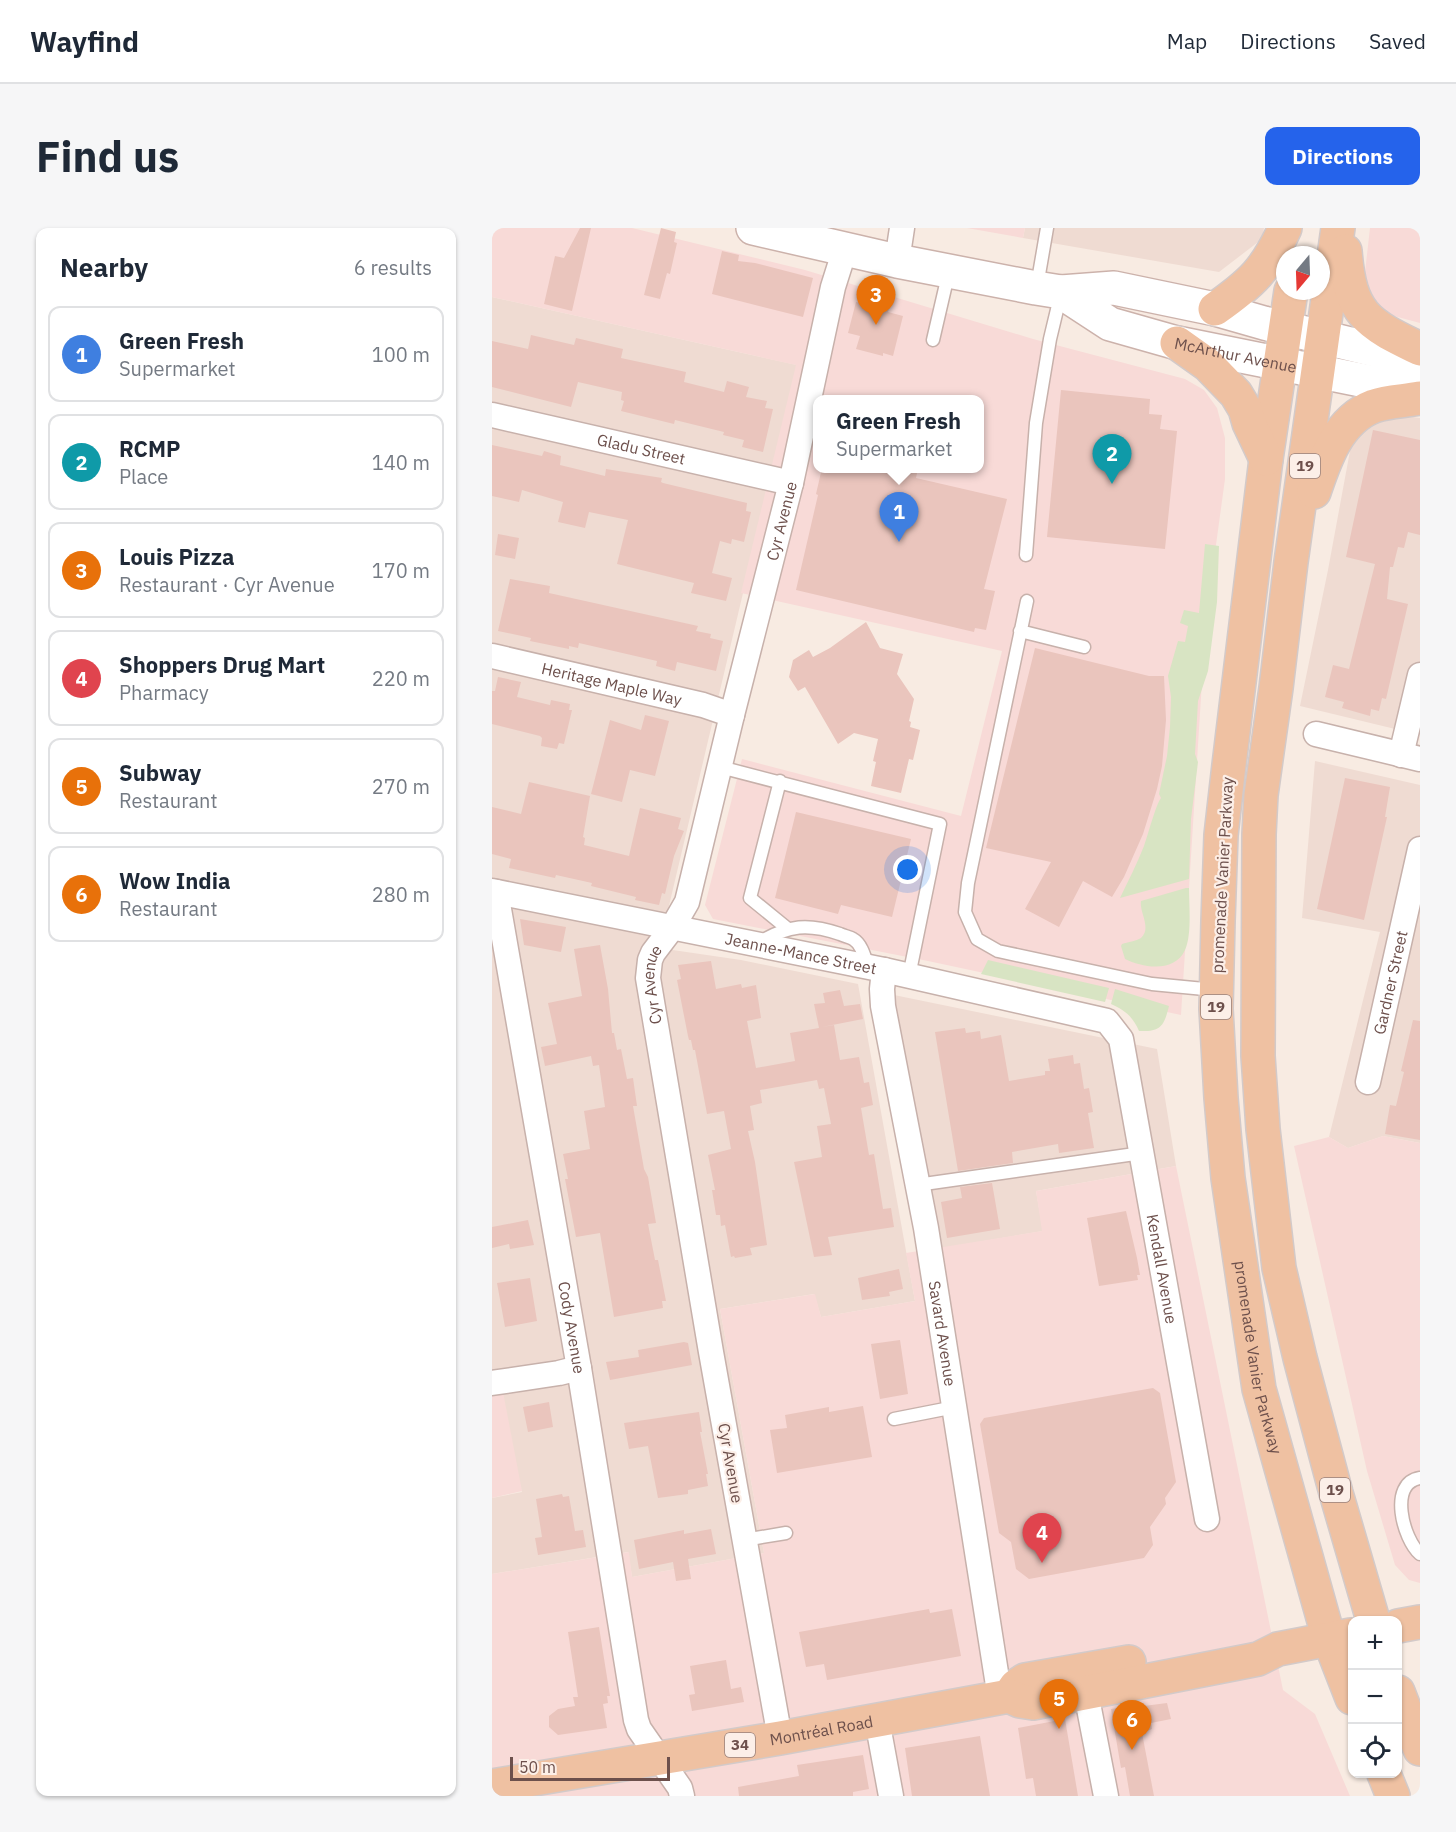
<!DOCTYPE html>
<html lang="en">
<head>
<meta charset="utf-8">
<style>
	:root { --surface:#fff; --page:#f6f6f7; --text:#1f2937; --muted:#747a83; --line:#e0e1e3; --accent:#2563eb }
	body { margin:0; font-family:"IBM Plex Sans",sans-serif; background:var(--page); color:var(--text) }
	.controls { position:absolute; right:18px; bottom:18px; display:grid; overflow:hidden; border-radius:12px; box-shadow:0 2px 4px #0004 }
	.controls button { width:54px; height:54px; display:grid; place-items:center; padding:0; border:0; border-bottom:2px solid var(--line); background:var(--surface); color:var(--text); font:30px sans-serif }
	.compass { position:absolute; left:784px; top:18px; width:54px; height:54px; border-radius:50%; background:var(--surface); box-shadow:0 2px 4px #0004; rotate:199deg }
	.scale { position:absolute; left:18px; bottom:15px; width:160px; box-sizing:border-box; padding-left:6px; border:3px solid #6d504c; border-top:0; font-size:16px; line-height:21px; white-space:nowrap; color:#6d504c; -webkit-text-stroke:4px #fcefe8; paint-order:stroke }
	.you { position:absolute; left:416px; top:642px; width:21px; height:21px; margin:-15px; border:4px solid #fff; border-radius:50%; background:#1a73e8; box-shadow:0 0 0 9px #1a73e833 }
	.badge { display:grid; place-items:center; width:39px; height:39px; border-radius:50%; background:var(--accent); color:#fff; font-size:20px; font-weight:700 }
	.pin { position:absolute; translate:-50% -50px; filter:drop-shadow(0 2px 3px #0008) }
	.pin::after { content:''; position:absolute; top:32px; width:21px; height:18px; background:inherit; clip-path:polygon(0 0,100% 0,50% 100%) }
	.popup { position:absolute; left:321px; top:167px; width:171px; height:78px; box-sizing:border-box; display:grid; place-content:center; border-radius:12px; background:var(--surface); filter:drop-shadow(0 2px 4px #0005); font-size:20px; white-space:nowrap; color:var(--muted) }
	.popup b { font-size:22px; color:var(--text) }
	.popup::after { content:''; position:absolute; left:50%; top:100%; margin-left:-12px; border:12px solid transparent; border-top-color:var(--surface) }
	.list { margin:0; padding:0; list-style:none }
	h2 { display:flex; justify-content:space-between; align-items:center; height:78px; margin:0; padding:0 24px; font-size:26px }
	h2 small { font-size:20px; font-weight:400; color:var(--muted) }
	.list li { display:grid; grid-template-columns:39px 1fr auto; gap:18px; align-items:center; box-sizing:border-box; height:96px; margin:0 12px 12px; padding:0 12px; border:2px solid var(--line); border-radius:12px }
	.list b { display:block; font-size:22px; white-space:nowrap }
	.list p { margin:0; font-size:20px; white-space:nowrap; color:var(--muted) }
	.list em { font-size:20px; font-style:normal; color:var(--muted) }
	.icon { flex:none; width:33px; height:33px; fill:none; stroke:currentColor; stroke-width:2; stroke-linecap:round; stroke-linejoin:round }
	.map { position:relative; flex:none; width:928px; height:1568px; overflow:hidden; border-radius:12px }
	header { display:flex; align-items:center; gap:36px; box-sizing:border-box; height:84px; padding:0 30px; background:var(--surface); border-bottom:2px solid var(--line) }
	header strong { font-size:28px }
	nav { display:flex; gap:33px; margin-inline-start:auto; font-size:21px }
	.intro { display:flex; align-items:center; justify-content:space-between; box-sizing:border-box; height:144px; padding:0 36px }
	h1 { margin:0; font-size:42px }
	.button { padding:15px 27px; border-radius:12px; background:var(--accent); color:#fff; font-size:21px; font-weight:700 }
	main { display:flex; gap:36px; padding:0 36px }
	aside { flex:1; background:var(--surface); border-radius:12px; box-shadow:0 2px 4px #0004 }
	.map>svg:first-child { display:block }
	.residential { fill:#efdbd2 }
	.commercial { fill:#f8dad7; fill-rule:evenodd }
	.green { fill:#d8e4c3 }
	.building { fill:#eac5bd }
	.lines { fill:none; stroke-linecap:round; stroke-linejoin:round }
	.lane-casing { stroke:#c7b1ab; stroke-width:15 }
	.street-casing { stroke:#c7b1ab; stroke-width:27 }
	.secondary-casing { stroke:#ccb2ab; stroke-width:36 }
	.primary-casing { stroke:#d3cac9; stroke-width:36 }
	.lane { stroke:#fff; stroke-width:12 }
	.street { stroke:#fff; stroke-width:24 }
	.secondary { stroke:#fff; stroke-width:33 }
	.primary { stroke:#efc1a2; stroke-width:33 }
	.labels { text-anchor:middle; stroke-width:4.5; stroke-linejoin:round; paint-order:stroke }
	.shield { fill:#fcefe8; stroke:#98807b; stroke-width:1.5 }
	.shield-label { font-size:15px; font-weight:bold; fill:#6d504c }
	.street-label { font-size:16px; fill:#6d504c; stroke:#fcefe8 }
</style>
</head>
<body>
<header>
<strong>Wayfind</strong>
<nav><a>Map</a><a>Directions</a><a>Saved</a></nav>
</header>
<div class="intro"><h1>Find us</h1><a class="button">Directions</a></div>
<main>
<aside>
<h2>Nearby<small>6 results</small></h2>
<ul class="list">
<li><span class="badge" style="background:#3f7fe0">1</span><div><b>Green Fresh</b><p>Supermarket</p></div><em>100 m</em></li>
<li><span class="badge" style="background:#0f9aa8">2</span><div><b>RCMP</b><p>Place</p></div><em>140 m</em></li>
<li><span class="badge" style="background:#e8710a">3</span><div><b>Louis Pizza</b><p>Restaurant · Cyr Avenue</p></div><em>170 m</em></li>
<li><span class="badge" style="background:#e0444e">4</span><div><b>Shoppers Drug Mart</b><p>Pharmacy</p></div><em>220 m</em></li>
<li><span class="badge" style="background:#e8710a">5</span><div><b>Subway</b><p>Restaurant</p></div><em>270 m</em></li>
<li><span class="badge" style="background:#e8710a">6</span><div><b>Wow India</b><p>Restaurant</p></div><em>280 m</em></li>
</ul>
</aside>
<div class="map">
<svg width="928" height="1568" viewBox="0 0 928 1568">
	<rect width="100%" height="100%" fill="#f8ebe2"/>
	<path class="residential" d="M533,0H772L770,11L727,44L531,10Z
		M0,69L305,137L167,720L249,732L366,756L423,1073L329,1089L322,1066L228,1081L272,1325L140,1349L136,1324L0,1346V1270L30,1264L0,1166Z
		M900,186L928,190V507L808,478L836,342L860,212Z
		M823,533L928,557V915L891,908L856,920L837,909L888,704L810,690Z
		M402,767L665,821L684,938L544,963L551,1003L445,1021Z"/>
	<path class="commercial" d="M0,0H140L313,42L541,111L693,151L712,162L725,180L733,210V251L714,390L689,787L436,733L221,691L213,677L250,531L469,588L510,423L249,365L304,137L0,69ZM326,172H488V240H326Z
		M475,0H533L531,10Z
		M878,0H928V95L902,88L887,80L872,53Z
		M891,908L928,915V1355L917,1352L903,1337L875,1243L802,918L837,909L856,920Z
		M684,938L791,1462L823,1486L858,1568H0V1346L137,1324L140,1349L272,1325L228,1081L323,1066L329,1089L423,1073L414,1025L550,1003L544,963Z
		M11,1164L30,1263L0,1270V1166Z"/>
	<path class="green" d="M713,316L727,318L725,374L716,443L706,473L703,526L706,534L699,591L697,651L628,670C636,653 645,636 652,618C656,607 664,576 669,570L667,566L675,528L678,499L679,469L676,448L686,413L693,414L696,398L688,395L692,382L707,385Z
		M694,660H697C697,677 700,707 693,722C683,745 651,740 633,731L629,718L630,716C636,714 644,713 649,710C660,700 647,684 649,673Z
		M496,732L617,760L613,774L489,746Z
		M623,761L677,778C672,798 669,804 647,803C641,789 633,782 619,776Z"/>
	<path class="building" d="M88,0H99L80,83L52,76L63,28L72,30Z
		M169,0L184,4L182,14L185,15L178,46L175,45L168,71L152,67Z
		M230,23L247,27L246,33L263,35L321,50L311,89L220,66Z
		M379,71L398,77L396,84L411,88L401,128L391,125V128L364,121L368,108L356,105L364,74L377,77Z
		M39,107L82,117L84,110L131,121L129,130L194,144L192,154L232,164L235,153L257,159L254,169L275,173L273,180L281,181L271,224L250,219L252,212L231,207L232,204L183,192L182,196L129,183L132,173L129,172L130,164L86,154L79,179L0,159V113L36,121Z
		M569,162L658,171L657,186L670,187L668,201L685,203L673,321L555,309Z
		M881,202L928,212V307L916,304L912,320L906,319L901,339H898L895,371L916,376L894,471L890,470L887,483L879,481L878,488L850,480L852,474L833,469L841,437L857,441L883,336L854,329Z
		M0,217L50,228L52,223L69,228L68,237L113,248L114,241L170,250L169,254L171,255L255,275L254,283L259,284L252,314L240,311L239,316L228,313L220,345L240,350L234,373L199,365L202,355L125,336L136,292L97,284L93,300L66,294L71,274L30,262L27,274L0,268Z
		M330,240H385L402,244L403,240H426L424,250L515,271L492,361L503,363L494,402L483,400L482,404L304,362L326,267L324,266Z
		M6,306L27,310L23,331L3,327Z
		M18,351L58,358L57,365L206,398L204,403L219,406L218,410L231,413L224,443L185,434L183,443L164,438L165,433L87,415L86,420L77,418V421L38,413L39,410L6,403Z
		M374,394L388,420L411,426L405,446L422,471L417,493L419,494L418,499L428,502L421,532L417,531L409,565L379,558L384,534L381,533L386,511L362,505L346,516L313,459L306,463L297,449L301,432L317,422L321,429L338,420Z
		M543,420L657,448H672L674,492L670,538L665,561L651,606L632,649L620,669L591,653L567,699L533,681L559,634L494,620Z
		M6,449L29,454L25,469L58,477L59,472L78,476L77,482H80L72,516L67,515L65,521L49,518L50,510L48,508L0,496V463H3Z
		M153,487L177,493L163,548L138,542L130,574L99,566L118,492L149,502Z
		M853,550L898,559L893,589H895L872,692L825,681Z
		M37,554L98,568L91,609L93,610L92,617L137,628L148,580L189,590L186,601L192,603L182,628L173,666L170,665L167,677L143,672L144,669L99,658L100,655L64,647L63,650L17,640L19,631L0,626V579L29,586Z
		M304,584L419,611L400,689L349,677L346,686L283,670Z
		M28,691L74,699L69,724L32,717Z
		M108,717L116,761L120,805H122L125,822L129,821L135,851L141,850L145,878H141L152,941L156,949L164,995L156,996L163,1032H166L174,1073H170L171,1080L122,1089L108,1005L84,1009L73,951H76L71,926L98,921L92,883L113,879L107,837L101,838L99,828L53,838L49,819L65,816L56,775L90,768L82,721Z
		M219,733L224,761L249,756L250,760L264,757L269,790L255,793L264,840L303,833L298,805L327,800L322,776L333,775L331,765L348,762L352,778L368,776L371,791L330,799L342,797L348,832L367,829L372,855L377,854L381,877L369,880L377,927L382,926L391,981L399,980L402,999L336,1009L340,1027L322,1029L302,934L330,929L325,898L339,896L332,860L327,861L325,852L268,862L270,875L258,878L262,902L256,903L263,934L275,1017L258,1020L260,1027L243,1030L242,1028L239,1029L233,997L229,998L228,987H224L220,962H223L216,927L239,921L232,883L215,886L203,822H201L199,812H197L196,808L185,752L189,751L186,737Z
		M921,792L928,793V912L893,906L898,877L904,878L912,844L909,843Z
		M473,800L474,805L488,803L489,811L509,807L517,853L553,847V843H558L556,831L581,827L582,836L588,835L592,861L597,860L601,884L596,885L602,920L567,925L566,916L520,924L521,935L466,943L443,804Z
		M500,955L508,1001L455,1010L449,974L470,970L468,959Z
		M634,983L645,1030L648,1047H645L646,1052L607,1058L595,990Z
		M36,992L42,1017L18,1021L17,1016L0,1020V999Z
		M407,1041L411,1061L397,1064L398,1068L370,1072L366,1050Z
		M38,1050L45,1093L13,1099L5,1055Z
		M408,1112L416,1166L388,1171L379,1116Z
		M192,1114L196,1115L200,1137L118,1152L114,1134L147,1129L146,1122Z
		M661,1160L668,1165L684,1254L673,1270L674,1276L658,1299L661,1317L652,1330L537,1351L524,1341L519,1314L507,1305L488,1196L492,1190Z
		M57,1174L61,1199L36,1204L31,1179Z
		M371,1178L380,1229L285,1245L278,1202L295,1200L293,1187L337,1179V1184Z
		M207,1184L210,1204H208L216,1246H214L216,1258L196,1262V1266L166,1270L156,1218L137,1221L132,1195Z
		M70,1266L71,1269L77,1268L83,1303L91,1302L94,1319L46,1327L43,1310L50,1309L44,1271Z
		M219,1301L224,1326L196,1331L199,1351L184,1353L181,1334L147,1341L142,1312L192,1302V1306Z
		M437,1381L438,1385L460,1381L469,1428L335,1452L332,1436L314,1439L307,1404Z
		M107,1399L118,1468H115L116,1475L111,1476L115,1500L66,1507L57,1499V1488L66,1481L83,1478L81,1469H86L76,1404Z
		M234,1432L239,1461L249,1459L252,1474L200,1483L197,1467L203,1466L198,1438Z
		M675,1475L679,1491L659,1495L660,1501L650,1505L662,1568H638L633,1539L629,1540L619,1481L652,1476V1478Z
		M573,1491L586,1568H544L541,1550L534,1551L526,1500Z
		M488,1508L498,1568H420L413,1520Z
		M371,1527L377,1561L361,1564V1568H247L246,1559L307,1548L305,1537Z"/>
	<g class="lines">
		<defs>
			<path id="lane" d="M545,58L555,0
				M441,112L457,43
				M534,327L544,195L558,111L569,65
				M535,373L476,655L473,684L485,711L506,723L660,756L723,762
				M528,403L592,419
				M228,539L448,596L417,748
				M288,553L258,670L296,701
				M268,714C297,697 316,695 348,706C352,708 358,709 361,711C370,716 373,730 376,739
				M425,957L650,925
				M402,1191L463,1179
				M928,1250C896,1255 911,1311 928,1326
				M252,1312L294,1305"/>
			<g id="street">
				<path d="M405,33L410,0"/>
				<path id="s1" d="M0,187L299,255"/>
				<path id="s2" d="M0,428L211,477L240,487"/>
				<path d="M824,506L928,531"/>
				<path d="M909,527L928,447"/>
				<path id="s3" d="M0,663L392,742L615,793L629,811L715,1291"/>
				<path id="s4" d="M4,664L87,1140L144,1492L147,1501L188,1560L190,1568"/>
				<path id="s5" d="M392,742L390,761L391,778L434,1000L508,1470"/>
				<path id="s6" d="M876,854L928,621"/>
				<path d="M0,1155L67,1145L87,1140"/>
				<path d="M594,1465L614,1568"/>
				<path d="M385,1492L399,1568"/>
				<path id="s7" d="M288,1510L219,1124L156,750L158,732L161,725L180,700L195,674L240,487L299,255L341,59L353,21"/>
			</g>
			<g id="secondary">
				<path d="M261,0L405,33L544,60L569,64L622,60L723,81L772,95L928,133"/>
				<path id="s8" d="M569,64L618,96L685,115L928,164"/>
			</g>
			<g id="primary">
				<path d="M846,0L799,334L784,460L769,567L767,606L766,828L771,901L787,1040L808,1130L844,1265L881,1392"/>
				<path d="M853,23C858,86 874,95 928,121"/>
				<path id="s9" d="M799,63L774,231L737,537L729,607L726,693L724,781L729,870L736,950L767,1161L837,1411L860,1470"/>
				<path d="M723,81C760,55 774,42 793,0"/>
				<path d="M685,115L716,137L744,166L753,181L757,195L774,231"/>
				<path d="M822,264C833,231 846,192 882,178C896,173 913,173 928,170"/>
				<path d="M906,1398L928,1394"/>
				<path d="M906,1464L928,1521"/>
				<path d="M517,1468L524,1458L533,1452L637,1434"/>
				<path d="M892,1546L901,1568"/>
				<path id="s10" d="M0,1558L288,1510L517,1468L528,1473L541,1475L756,1433L766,1431L786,1421L859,1407"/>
			</g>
		</defs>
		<use href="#lane" class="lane-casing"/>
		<use href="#street" class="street-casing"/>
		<use href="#secondary" class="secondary-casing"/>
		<use href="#primary" class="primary-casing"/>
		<use href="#lane" class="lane"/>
		<use href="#street" class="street"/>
		<use href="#secondary" class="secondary"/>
		<use href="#primary" class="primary"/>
	</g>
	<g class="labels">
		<g class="shield">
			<rect x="798" y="226" width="30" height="24" rx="4.5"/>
			<rect x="709" y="767" width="30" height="24" rx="4.5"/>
			<rect x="828" y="1250" width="30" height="24" rx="4.5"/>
			<rect x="233" y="1505" width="30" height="24" rx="4.5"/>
		</g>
		<g class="shield-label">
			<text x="813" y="243">19</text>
			<text x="724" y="784">19</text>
			<text x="843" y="1267">19</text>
			<text x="248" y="1522">34</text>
		</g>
		<g class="street-label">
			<text dy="6" stroke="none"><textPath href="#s8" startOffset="188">McArthur Avenue</textPath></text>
			<text dy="6" stroke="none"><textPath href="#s1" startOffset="153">Gladu Street</textPath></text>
			<text dy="6" stroke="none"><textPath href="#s7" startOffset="1251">Cyr Avenue</textPath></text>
			<text dy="6" stroke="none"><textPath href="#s2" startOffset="123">Heritage Maple Way</textPath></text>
			<text transform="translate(730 647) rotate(-87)" y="6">promenade Vanier Parkway</text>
			<text dy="6" stroke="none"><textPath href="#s3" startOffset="315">Jeanne-Mance Street</textPath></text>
			<text dy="6" stroke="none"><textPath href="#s6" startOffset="102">Gardner Street</textPath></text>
			<text dy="6" stroke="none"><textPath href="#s7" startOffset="765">Cyr Avenue</textPath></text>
			<text dy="6" stroke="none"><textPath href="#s3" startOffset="885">Kendall Avenue</textPath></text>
			<text dy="6" stroke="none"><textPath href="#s4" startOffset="442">Cody Avenue</textPath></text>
			<text dy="6" stroke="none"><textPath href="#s5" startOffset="369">Savard Avenue</textPath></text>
			<text dy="6" stroke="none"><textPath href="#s9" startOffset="1074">promenade Vanier Parkway</textPath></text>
			<text transform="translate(239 1235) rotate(80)" y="6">Cyr Avenue</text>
			<text dy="6" stroke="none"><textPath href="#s10" startOffset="334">Montréal Road</textPath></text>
		</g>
	</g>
</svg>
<div class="controls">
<button>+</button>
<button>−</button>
<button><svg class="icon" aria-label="locate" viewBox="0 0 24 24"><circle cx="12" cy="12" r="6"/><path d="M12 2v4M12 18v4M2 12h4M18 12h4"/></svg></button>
</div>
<svg class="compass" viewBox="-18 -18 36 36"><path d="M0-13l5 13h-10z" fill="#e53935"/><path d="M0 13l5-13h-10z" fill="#747a83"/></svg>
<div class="scale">50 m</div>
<div class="you"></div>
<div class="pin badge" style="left:407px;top:314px;background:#3f7fe0">1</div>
<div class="popup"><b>Green Fresh</b>Supermarket</div>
<div class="pin badge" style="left:620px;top:256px;background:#0f9aa8">2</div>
<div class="pin badge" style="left:384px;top:97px;background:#e8710a">3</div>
<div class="pin badge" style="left:550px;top:1335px;background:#e0444e">4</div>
<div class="pin badge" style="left:567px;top:1501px;background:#e8710a">5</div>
<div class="pin badge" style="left:640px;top:1522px;background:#e8710a">6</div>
</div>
</main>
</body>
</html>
